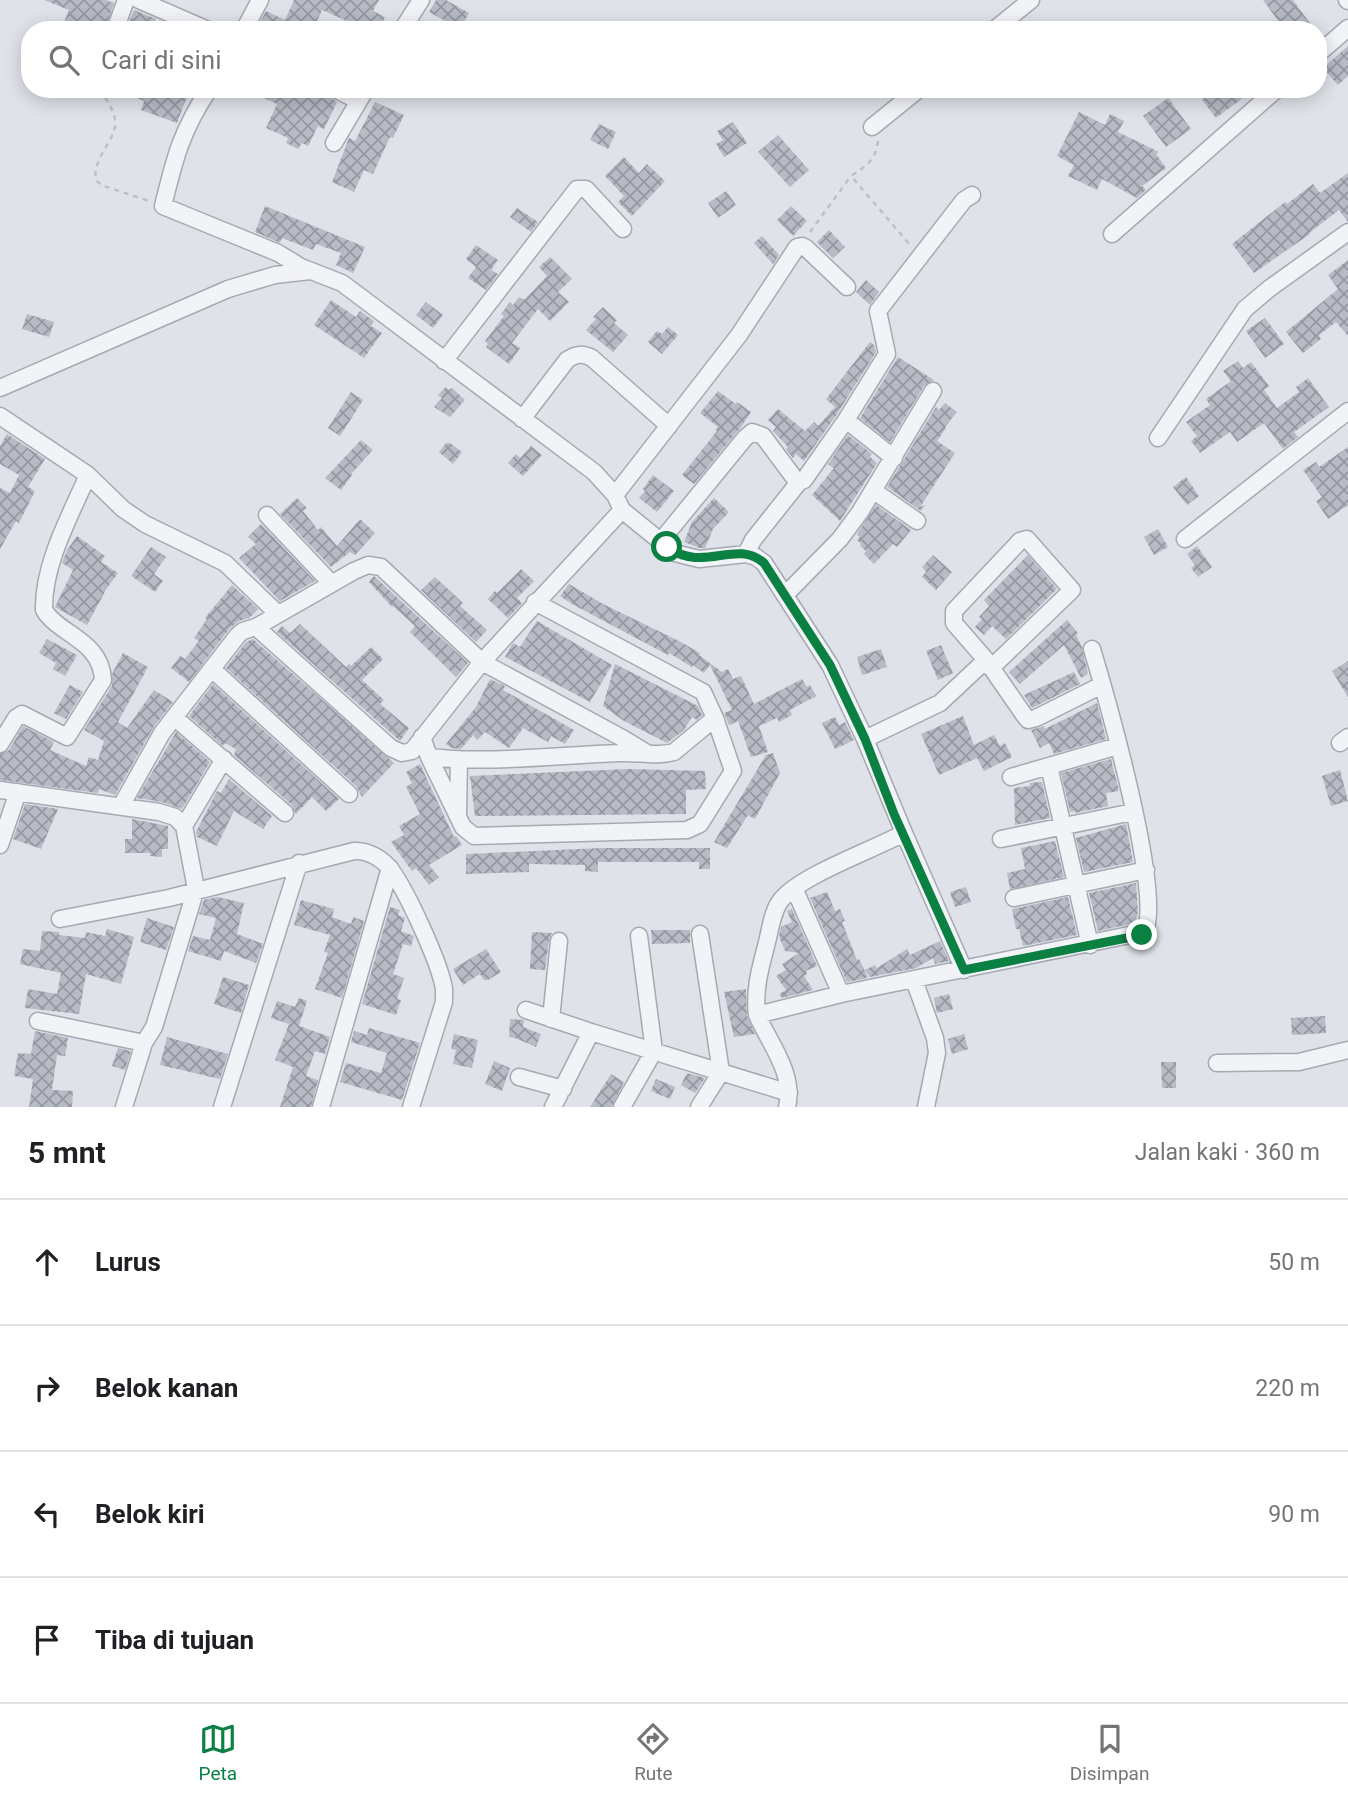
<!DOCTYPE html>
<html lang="id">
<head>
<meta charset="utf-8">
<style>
	:root { --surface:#fff; --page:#f2f2f2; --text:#202124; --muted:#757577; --line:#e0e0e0; --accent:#0b8043 }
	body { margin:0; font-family:Roboto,sans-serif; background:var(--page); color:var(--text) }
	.stop { position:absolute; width:21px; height:21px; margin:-16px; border:5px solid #0b8043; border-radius:50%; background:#fff }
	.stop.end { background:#0b8043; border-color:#fff; box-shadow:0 2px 7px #0008 }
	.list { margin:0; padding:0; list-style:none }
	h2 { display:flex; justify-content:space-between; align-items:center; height:91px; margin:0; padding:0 28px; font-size:30px }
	h2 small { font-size:23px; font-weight:400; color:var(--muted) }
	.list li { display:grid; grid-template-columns:46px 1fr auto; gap:21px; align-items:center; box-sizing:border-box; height:126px; padding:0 28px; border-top:2px solid var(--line) }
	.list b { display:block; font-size:26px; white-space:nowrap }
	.list em { font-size:23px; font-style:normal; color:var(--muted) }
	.icon { flex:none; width:38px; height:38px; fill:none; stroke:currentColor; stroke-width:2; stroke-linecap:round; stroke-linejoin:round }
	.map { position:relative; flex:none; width:1348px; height:1107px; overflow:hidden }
	.search { position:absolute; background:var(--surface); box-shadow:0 4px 18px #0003; left:21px; right:21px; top:21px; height:77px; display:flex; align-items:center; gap:18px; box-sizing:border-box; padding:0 24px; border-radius:28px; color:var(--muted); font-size:26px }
	.sheet { height:595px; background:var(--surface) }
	nav { display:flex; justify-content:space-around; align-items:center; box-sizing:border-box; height:98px; border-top:2px solid var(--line); background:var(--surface); font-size:19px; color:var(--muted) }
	nav a { display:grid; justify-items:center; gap:4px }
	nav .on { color:var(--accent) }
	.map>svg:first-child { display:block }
	.building { fill:url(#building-cross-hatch) }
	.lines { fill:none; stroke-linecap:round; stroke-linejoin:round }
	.minor-casing { stroke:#a5a9b2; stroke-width:19 }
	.path { stroke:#bec0c7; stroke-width:2.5; stroke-dasharray:5 5; stroke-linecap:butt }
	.minor { stroke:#f2f3f7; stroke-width:16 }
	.route { stroke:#0b8043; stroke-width:9 }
</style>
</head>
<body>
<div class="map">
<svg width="1348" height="1107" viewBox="0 0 1348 1107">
	<defs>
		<pattern id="building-cross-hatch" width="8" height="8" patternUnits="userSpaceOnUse" patternTransform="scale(1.75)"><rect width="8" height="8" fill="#b7bbc5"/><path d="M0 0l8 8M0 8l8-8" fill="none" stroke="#9598a1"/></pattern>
	</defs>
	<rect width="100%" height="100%" fill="#dfe2e8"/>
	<path class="building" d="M44,0H106L114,3L105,30H61L69,10Z
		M294,0H379L373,11L385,17L379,30H368L322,10L313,30H256L266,11L285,20Z
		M436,0H446L469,13L460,29L429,12Z
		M1263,0H1293L1315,30H1285Z
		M134,10L156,19L151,30H126Z
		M1348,46V76L1338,85L1323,68Z
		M115,89H190L177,123L141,110L144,101Z
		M245,89H325L327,95L337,102L324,129L318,126L308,146L302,143L298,149L286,143L288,138L266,128L277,104Z
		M1216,89H1255L1216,118L1202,100Z
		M1168,98L1191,129L1166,147L1143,116Z
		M375,102L404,115L393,138L390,137L373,174L364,170L354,192L332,182L349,138L355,141Z
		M1079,112L1105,125L1110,114L1124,121L1118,132L1159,152L1156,154L1166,168L1142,186L1146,190L1137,198L1102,179L1097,190L1068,176L1074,165L1057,156Z
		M733,122L747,143L724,157L716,144L723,140L717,131Z
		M599,124L616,132L608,149L590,140Z
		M778,135L809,170L790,187L758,152Z
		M624,157L639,173L647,164L665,181L632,216L618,202L624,196L605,176Z
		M1348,173V222L1339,210L1309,233L1310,234L1254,273L1232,244L1285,202L1287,204L1313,184L1320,193Z
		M726,191L736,205L718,218L708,203Z
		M265,206L365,247L353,273L336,265L341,253L316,244L313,250L282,238L280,243L255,232Z
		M791,206L807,221L793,236L777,220Z
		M517,208L538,222L531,232L510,217Z
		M829,230L845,247L833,258L817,242Z
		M762,236L779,255L773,264L754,243Z
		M476,245L498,260L491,270L498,274L486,290L468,278L476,267L466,259Z
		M550,257L572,279L558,292L569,302L550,321L538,309L512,343L520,348L509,364L486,347L488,344L485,341L504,316L501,314L510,302L513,305L519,297L524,300L547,276L539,267Z
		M1348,260V336L1336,322L1319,335L1321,339L1303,353L1286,332L1338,289L1328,275Z
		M866,280L879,292L870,305L856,292Z
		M331,300L356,317L360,311L374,321L371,326L382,333L364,358L314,325Z
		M426,302L443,315L433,328L416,315Z
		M603,307L617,320L614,323L628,335L613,352L586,330L596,319L593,317Z
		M27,314L54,322L49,337L22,329Z
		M1265,318L1284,344L1265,358L1246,331Z
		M668,327L678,335L662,354L648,342L657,331L662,334Z
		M870,342L874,345L876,352L837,414L804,461L796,454L793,458L786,449L788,447L773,431L776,427L768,420L778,409L805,431L814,422L818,426L835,407L826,399Z
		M898,357L934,380L924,386L890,442L860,418Z
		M1238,361L1243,368L1251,362L1269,386L1264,390L1277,408L1299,392L1296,387L1308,378L1329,407L1294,432L1298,437L1283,449L1264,423L1237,442L1230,432L1200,453L1191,441L1197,436L1186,422L1210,405L1206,399L1231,381L1223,371Z
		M446,387L449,390L452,388L465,400L450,417L434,407L442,398L438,395Z
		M718,391L736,404L737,402L751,412L741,427L694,484L682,475L717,431L715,430L718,427L700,413Z
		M351,392L363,400L340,436L328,428Z
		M945,403L957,412L945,427L946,428L937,441L955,453L920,507L925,505L921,511L887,487L936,407L939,410Z
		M7,434L45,459L28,487L35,491L19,523L16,521L0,549V488L10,493L19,475L0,464V446Z
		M848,435L872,454L870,457L877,463L840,521L812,495L834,468L828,464Z
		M361,440L373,450L351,474L352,475L341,490L325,478Z
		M446,443H450L462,452L453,464L439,452Z
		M531,446L542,455L523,476L508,463L516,454L520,458Z
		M1348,447V505L1328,519L1316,501L1322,497L1303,470L1316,462L1319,467Z
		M653,475L674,491L657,512L639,498L645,491L643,489Z
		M1186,477L1199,496L1187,505L1173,487Z
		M297,498L307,508L303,511L318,530L321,527L337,546L360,519L375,533L355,555L350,552L331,567L280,514Z
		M714,498L729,512L713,529L705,548H700L684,542L692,522Z
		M876,505L911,530L897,547L893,544L874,564L864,554L866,551L860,546L861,544L857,540L860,537L857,534Z
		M261,524L315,581L280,601L239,558L256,544L248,537Z
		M1158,529L1168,547L1154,555L1144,537Z
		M77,536L105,556L101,562L118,573L107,588L87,625L55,607L73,570L62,563L67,550Z
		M1197,546L1212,567L1198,577L1191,568L1195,565L1187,554Z
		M151,547L166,557L154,574L163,581L155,592L131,576Z
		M933,555L952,572L936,590L922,577L926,572L922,567Z
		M1028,555L1057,589L1006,639L992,626L984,635L975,627L982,619L979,617L989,606L984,600Z
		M521,569L534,581L517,598L522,603L508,618L488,599L495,591L497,593Z
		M374,576L468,663L456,677L410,632L415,626L393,606L392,607L369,582Z
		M435,577L463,603L460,606L487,630L476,642L421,590Z
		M569,584L603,604L679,641L700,653L699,655L722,672L728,669L733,679L741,676L754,704L802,679L807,687L810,685L816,696L790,710L792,715L779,722L777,718L759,726L768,752L751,757L738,721L729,725L727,720L724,713L732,710L710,665L704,673L693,665L692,667L669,653L668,655L572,604L560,596Z
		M232,585L258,609L249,618L239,621L230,628L189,682L171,668L180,656L185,659L199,641L194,638L207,619L205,618Z
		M1067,620L1078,633L1076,635L1082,647L1088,674L1081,678L1064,645L1020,684L1009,672Z
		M537,621L612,665L590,702L505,657L513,643L520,647Z
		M300,624L346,667L349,664L351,666L371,647L383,659L362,680L384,700L380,704L409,728L400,741L277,632L282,626L290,633Z
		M47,639L77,655L65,676L53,669L56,663L39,653Z
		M253,639L394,763L362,797L356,786L226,668L246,642Z
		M941,645L953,673L938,680L926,651Z
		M881,649L887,667L862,675L857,657Z
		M123,653L148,667L118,722L127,728L154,690L173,702L153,728L115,795L99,789L98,793L0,780V754L9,750L23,726L54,742L50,750L86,766L89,757L98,760L104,741L84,730L112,686V674Z
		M1348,661V697L1332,671Z
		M615,664L698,706L702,715L697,720L692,717L684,730L667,743L624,721L603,706Z
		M1074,672L1080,684L1032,708L1024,695Z
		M490,679L505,686L503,690L574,730L565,744L551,736L548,742L523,728L509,748L485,732L477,740L473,735L461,749L451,748L446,744L476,707Z
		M213,684L339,799L326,811L312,797L296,814L292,805L234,755L236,749L225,743L223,746L189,716Z
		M70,685L83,692L66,719L54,713Z
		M1097,703L1106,739L1054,754L1049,743L1040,748L1031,730L1044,726L1045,729Z
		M963,716L974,745L994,735L1000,746L1005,743L1012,757L984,771L977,758L939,775L921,734Z
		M835,717L839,725L845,722L854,740L835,749L822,723Z
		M176,732L210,762L182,809L162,802L137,798Z
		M773,753L780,773L755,819L748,815L727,848L714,842L766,755Z
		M1111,759L1119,791L1106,793L1108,806L1075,813V811L1070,812L1061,773Z
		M420,764L454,837L456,836L462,845L429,865L439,877L429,885L416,868L412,871L391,842L404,835L399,826L420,814L406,787L412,783L406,772Z
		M629,769L705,771L706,789L686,790V814L475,816L470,776Z
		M1340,770L1348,801L1331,806L1322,776Z
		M229,779L272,816L263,829L234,811L217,846L197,837L196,832L217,791L221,793Z
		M1042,782L1050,818L1015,825L1014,788L1030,786V783Z
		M25,804L58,809L41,849L13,839Z
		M132,819L168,826V849H162V857L150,856V853H125V839H132Z
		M1126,824L1133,862L1084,872L1076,838Z
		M1055,841L1064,877L1010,889L1007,873L1025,869L1021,848Z
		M601,848H710V869H699V862H598V872L585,871V865L529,864V872L466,874V854Z
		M1136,883L1138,912L1135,923L1098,931L1089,893Z
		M966,887L971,902L955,907L950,892Z
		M827,892L835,911L840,909L845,921L842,922L857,960L859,959L868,977L864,979L847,982L810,898Z
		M217,897L244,903L237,934L263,944L256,963L224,951L221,961L188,951L193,936L210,940L216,918L199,914L204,900Z
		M1068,897L1077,935L1023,946L1019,929H1016L1012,909Z
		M301,900L334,909L332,917L351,924L353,917L364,921L342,998L315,989L328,953L324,952L330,935L294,925Z
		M390,907L400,910L398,915L405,918L401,931L414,936L411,946L403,944L393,974L404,978L397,999L401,1000L396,1015L362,1004Z
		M792,909L817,966L806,971L807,974L804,976L813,990L782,998L779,994L786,990L776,976L786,970L782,964L799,953L785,951L779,936L781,927L792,922L787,911Z
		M147,918L174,927L166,950L140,942Z
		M107,929L134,937L121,984L86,974L79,1014L25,1008L28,989L57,994L61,973L20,964L23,949L40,951L42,931L59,932V935L85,938L86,932L105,936Z
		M651,930H690V943L652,944Z
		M532,932L552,933L549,940L545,970L530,969Z
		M940,941L949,961L935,964L933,958L916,968L870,977L865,970L875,965L877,968L907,949L910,955Z
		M486,949L501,972L488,980H484L480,974L463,985L453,969Z
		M223,977L249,985L241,1013L214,1004Z
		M746,989L747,1016L755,1034L734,1037L724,992Z
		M949,994L953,1009L937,1013L934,998Z
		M299,998L307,1001L299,1026L330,1037L325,1054L315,1051L306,1076L318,1080L311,1107H280L293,1067L275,1060L289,1024L271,1018L277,1001L295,1007Z
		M1325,1016L1326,1033L1292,1035L1291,1018Z
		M510,1019L524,1020L523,1027L541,1034L536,1047L515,1038L509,1037Z
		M369,1028L420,1043L402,1100L340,1082L346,1063L381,1073L387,1053L351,1042L354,1031L367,1035Z
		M35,1031L68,1038L65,1056L57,1055L52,1090L73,1091L72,1107H29L33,1079L14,1076L18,1053L31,1054Z
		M454,1034L478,1040L472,1068L453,1064L456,1050L451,1049Z
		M964,1034L968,1049L952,1054L948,1039Z
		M167,1037L228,1054L220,1079L160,1065Z
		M118,1048L131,1051L125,1070L112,1066Z
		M494,1061L510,1068L502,1091L485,1084Z
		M1161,1062H1176V1088H1162Z
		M687,1073L705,1078L695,1093L681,1085Z
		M611,1074L624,1082L612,1107H590Z
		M656,1079L675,1087L670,1099L651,1091Z"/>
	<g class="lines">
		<defs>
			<path id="minor" d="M139,0L208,30
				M1347,0L1348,1
				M115,30L126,0
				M244,30L260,0
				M402,30L421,0
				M994,30L1031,0
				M1318,54L1348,28
				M209,89C181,132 175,157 163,206L278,253L301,267L342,283L594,472L615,495L622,510L675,553L699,559L746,554L756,557L764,563L830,665L865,739L904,833C873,850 801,875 781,900C772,911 770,932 766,946C760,969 754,990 757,1015C770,1044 795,1074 787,1107
				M335,89L359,101
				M872,127L919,89
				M334,143L366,89
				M1112,234L1277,89
				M444,361L577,189H586L623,229
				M0,388L228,289L275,275L310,271
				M0,416L88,475L123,509L145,524L225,563L278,614
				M522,419L567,360C576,354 582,353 592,358L669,426
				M846,420L894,458
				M1158,438L1245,309L1270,288L1348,232
				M874,491L917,521
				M615,495L739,335L797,247L802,246L806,248L847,287
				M267,515L331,583
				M1185,539L1348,411
				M660,542L745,438L752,432L763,436L795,479L799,482L804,480L846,420L887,354L878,311L964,200L972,195
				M746,554L753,540L799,482
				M785,595L840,539L860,512L933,391
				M256,627L391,748L402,753L412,751L482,662L622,510
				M991,668L1072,590L1027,539L1020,541L954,611V623L986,660L1024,715L1028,720L1036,718L1102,685
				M213,670L349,794
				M174,717L285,813
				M422,737L429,757L463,827L474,836L687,830L700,824L733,771L715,718L703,692L535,602
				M865,739L940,703L986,660
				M1340,743L1348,737
				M0,744L16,718L22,714L67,737L103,680C101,640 59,635 44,610C43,564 70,516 88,475
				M429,757C488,764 559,755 620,753C637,752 657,757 674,752L715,718
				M1049,766L1090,945
				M1011,777L1118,746
				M0,790L159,812L175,817L184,826L196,889L154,1027L144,1043L38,1021
				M121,806L162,733L238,635L243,631L256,627L354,571L368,565L381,567L482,662L624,739L647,753
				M458,813L459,759
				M184,826L224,759
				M904,833L964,970
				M1001,839L1133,812
				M0,845L18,792
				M794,888L841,994
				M1014,898L1146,870
				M60,919L169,898L354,851C368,850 383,859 391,870C407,892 440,963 444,989V1002L411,1107
				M914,980L935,1038L937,1053L926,1107
				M526,1010L591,1032L789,1093
				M757,1015L841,994L1144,932C1165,901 1105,692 1092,649
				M551,1019L559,941
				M1217,1063L1299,1062L1348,1050
				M519,1077L563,1089
				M124,1107L144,1043
				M222,1107L299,863
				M321,1107L390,868
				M553,1107L591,1032
				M622,1107L654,1051L639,936
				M699,1107L721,1072L700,934"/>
		</defs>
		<use href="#minor" class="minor-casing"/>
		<path class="path" d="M100,89C105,98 113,108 115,119C119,138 91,158 96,180L101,185L149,201
			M878,141C876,160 866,166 851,176L911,246
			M810,232L851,176"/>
		<use href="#minor" class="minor"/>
	</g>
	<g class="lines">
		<path class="route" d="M667,547C705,574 735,538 764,563L830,665L865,739L894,814L964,970L1142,935"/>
	</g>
</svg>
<div class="stop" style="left:667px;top:547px"></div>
<div class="stop end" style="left:1142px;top:935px"></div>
<div class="search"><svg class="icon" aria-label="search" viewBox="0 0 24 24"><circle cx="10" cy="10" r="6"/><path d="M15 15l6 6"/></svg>Cari di sini</div>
</div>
<section class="sheet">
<h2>5 mnt<small>Jalan kaki · 360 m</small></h2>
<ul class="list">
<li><svg class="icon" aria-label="ahead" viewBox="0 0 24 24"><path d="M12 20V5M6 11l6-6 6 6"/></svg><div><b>Lurus</b></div><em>50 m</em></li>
<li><svg class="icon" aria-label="right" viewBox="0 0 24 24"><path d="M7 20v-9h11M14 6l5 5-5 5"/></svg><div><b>Belok kanan</b></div><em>220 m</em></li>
<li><svg class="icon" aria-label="left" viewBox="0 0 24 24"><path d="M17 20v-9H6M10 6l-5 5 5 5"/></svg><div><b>Belok kiri</b></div><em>90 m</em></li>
<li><svg class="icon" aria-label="arrive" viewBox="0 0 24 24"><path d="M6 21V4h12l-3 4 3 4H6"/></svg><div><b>Tiba di tujuan</b></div></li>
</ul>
</section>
<nav>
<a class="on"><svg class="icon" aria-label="map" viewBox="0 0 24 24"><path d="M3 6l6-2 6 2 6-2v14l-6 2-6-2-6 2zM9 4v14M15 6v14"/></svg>Peta</a>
<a><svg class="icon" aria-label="directions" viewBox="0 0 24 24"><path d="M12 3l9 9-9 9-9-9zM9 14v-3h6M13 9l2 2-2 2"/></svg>Rute</a>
<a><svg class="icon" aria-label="saved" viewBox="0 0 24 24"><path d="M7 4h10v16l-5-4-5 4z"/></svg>Disimpan</a>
</nav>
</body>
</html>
